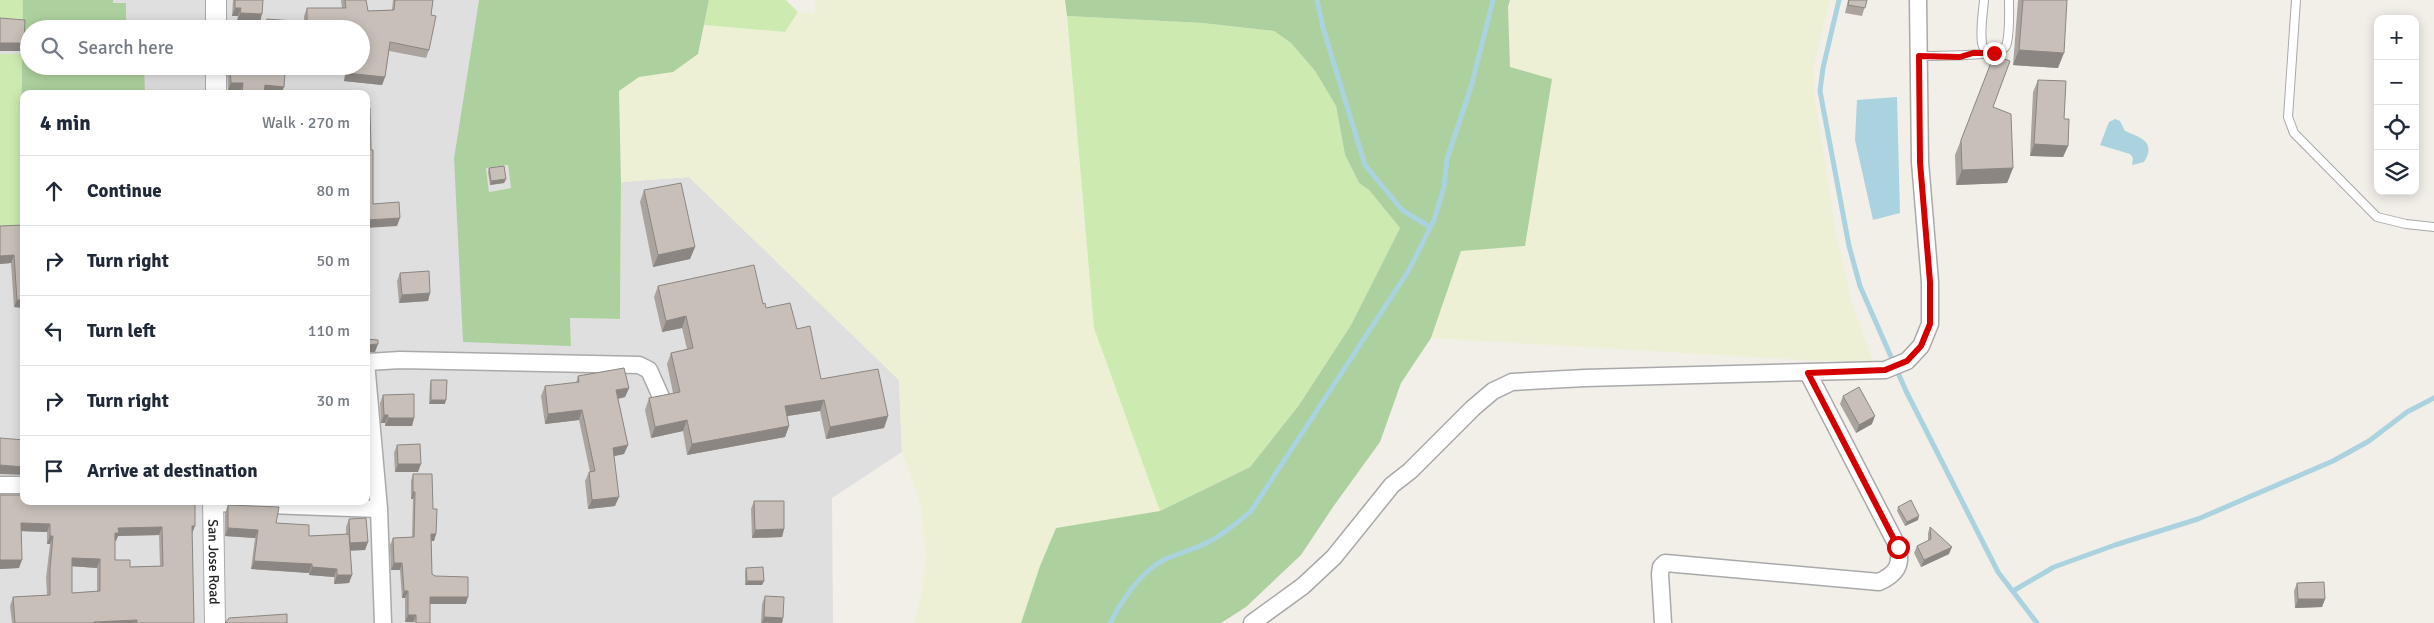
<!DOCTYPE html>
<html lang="en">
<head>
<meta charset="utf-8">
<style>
	:root { --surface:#fff; --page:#f6f6f7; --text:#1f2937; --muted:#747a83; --line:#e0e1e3 }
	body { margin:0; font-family:Signika,sans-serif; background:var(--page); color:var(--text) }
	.controls { position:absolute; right:15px; top:15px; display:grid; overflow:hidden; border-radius:10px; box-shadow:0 2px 12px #0003 }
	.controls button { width:45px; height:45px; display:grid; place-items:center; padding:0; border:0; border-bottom:1px solid var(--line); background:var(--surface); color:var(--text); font:25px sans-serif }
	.stop { position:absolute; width:15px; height:15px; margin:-11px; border:4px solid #d40000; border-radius:50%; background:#fff }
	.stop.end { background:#d40000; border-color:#fff; box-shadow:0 1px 5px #0008 }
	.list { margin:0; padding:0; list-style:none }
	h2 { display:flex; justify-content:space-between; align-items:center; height:65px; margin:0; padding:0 20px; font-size:21px }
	h2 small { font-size:16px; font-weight:400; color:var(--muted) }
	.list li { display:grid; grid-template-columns:32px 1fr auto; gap:15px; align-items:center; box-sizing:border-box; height:70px; padding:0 20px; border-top:1px solid var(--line) }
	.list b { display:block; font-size:19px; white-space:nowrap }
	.list em { font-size:16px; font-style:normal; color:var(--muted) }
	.icon { flex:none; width:28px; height:28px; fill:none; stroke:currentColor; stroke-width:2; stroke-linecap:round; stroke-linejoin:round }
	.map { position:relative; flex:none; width:2434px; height:623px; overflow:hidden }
	.search { position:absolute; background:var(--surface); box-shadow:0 2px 12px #0003; left:20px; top:20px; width:350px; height:55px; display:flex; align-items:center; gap:12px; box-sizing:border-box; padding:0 18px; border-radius:28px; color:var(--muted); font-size:19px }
	.panel { position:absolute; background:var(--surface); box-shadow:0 2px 12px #0003; left:20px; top:90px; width:350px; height:415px; border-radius:10px }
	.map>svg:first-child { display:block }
	.residential { fill:#e0dfdf; fill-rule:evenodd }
	.farmland { fill:#eef0d5 }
	.grass { fill:#cdebb0 }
	.forest { fill:#add19e; fill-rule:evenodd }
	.water { fill:#aad3df }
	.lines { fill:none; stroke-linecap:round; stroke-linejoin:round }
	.stream { stroke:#aad3df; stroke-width:5 }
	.service-casing { stroke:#a9a9a9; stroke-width:10 }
	.minor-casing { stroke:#a9a9a9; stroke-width:19 }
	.tertiary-casing { stroke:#a9a9a9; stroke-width:22 }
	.service { stroke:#fff; stroke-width:8 }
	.minor { stroke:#fff; stroke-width:16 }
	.tertiary { stroke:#fff; stroke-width:20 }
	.wall { fill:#aba49e; fill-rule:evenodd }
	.shaded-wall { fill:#8b8681 }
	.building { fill:#c7bfb8; stroke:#8b8681; fill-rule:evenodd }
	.route { stroke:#d40000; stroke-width:6 }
	.labels { text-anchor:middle; stroke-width:5; stroke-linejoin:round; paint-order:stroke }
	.street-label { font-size:14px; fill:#222; stroke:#fff }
</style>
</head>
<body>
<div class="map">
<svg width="2434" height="623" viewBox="0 0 2434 623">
	<rect width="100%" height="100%" fill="#f2efe9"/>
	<path class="residential" d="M0,0H479L454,158L571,345L570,318L620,319L621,182L689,177L899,380L902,452L832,498L833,623H0ZM29,29H361V66H29ZM24,94H366V501H24Z
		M508,165L512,188L489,192L486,168Z"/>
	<path class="farmland" d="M815,0H1065L1094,328L1160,511L1056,528L1040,566L1021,623H914L923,589L926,556L921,505L902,452L899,380L689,177L621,182L619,90L639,77L673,72L698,54L704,25L785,32L798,12L815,13Z
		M1510,0H1830L1813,70L1814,93L1837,238L1851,300L1873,361H1818L1431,338L1461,250L1525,246L1551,79L1510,67L1508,7Z"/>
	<path class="grass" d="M0,0H23V25H0Z
		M709,0H786L798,12L785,32L704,25Z
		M1067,16L1202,23L1274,31L1291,43L1315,71L1336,106L1345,155L1359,183L1369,190L1400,228L1351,325L1299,405L1250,467L1160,511L1094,328Z
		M0,54H22L20,227L0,228Z"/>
	<path class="forest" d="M23,0H113V3H126V29H29V66H144L145,94H24V227H20Z
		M479,0H709L698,54L673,72L639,77L619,91L621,182L620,319L570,318L571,346L463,342L454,158ZM508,165L511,188L489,192L486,168Z
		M1065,0H1510L1508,7L1510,67L1552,79L1525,246L1461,251L1431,338L1401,383L1380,442L1333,507L1301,555L1246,607L1221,623H1021L1040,566L1056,528L1160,511L1250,467L1299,405L1351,325L1400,228L1369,190L1359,183L1345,155L1336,106L1315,71L1291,43L1274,31L1202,23L1067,16Z"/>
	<path class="water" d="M1897,97L1900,213L1873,220L1855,140L1857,100Z
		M2115,119L2120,121L2125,131C2139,137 2157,141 2144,162L2132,165L2133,158L2130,154L2100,145L2109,122Z"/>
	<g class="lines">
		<path class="stream" d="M1317,0L1323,28L1365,165L1402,210L1430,227
			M1839,0L1823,68L1820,91L1849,246L1860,286L1906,391L1998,572L2037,623
			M2013,591L2054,567L2115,545L2198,519L2333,461L2369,441L2407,412L2434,398
			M1110,623C1120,604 1132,585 1149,570C1165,556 1185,553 1204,544C1222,536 1237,523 1251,511L1409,270L1434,220L1444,187L1447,159L1471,87L1493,0"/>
		<defs>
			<path id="service" d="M1984,0C1983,13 1980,29 1982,43C1984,56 2004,55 2007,43C2010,29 2009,14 2009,0
				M2296,0L2288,117L2294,133L2377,217L2406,224L2434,227
				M216,25L247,27
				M1919,56C1944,56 1967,56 1992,53"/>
			<path id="minor" d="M366,362L379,509L383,623
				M368,362L400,360L639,365L649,370L661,397
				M0,485H24
				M213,503L379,509
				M1252,623L1303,586L1334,557L1392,485L1410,471L1473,408L1493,391L1512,382L1585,378L1885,370L1907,361L1921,346L1930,324V282L1920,162L1918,0
				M1663,623L1660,574L1661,567L1665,563L1879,582C1896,574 1902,566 1898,547L1808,373"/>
			<g id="tertiary">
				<path d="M216,29V0"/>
				<path d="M216,94V66"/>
				<path id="s1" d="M213,501L215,623"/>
			</g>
		</defs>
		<use href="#service" class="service-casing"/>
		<use href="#minor" class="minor-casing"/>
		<use href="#tertiary" class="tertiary-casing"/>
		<use href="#service" class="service"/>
		<use href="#minor" class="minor"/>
		<use href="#tertiary" class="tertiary"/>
	</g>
	<path class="wall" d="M233,0H263L260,22L237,21L238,16H232Z
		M341,0H366L368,11L392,10L393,0H433L431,15L429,50L426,58L389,51L385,77L382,85L344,81L346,66H361V29H304V16L307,8H342Z
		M1848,0H1867L1862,16L1845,13Z
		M2018,0H2067L2058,68L2013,65Z
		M227,66H279L281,94L265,93L264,94H240L241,90H228Z
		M2038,80L2064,119L2068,146L2063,157L2030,156L2033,92Z
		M1993,107L2013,168L2007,183L1956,185L1955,155L1961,140Z
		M489,168L506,179L504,183L490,185L488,172Z
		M644,190L695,247L690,259L653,267L640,202Z
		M24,225V308L14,307L11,263L0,264V226Z
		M400,273L430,293L428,301L399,303L397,281Z
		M658,286L763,304L766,308L797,329L821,379L888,416L884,428L826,439L820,411L787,416L789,426L785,437L687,455L683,431L651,438L645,410L649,398L673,393L667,364L671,353L687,349L682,328L662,332L654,297Z
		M578,376L629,388L625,397L618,399L628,445L624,454L614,456L615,506L588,509L585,481L589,472H590L579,420L545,424L541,396L545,386L576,383Z
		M431,380L445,404H429L430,384Z
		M383,395L414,418L412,426H385V423H381L380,403Z
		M1843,396L1872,424L1856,433L1840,404Z
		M397,445L418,472H395L394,453Z
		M413,474L433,509L436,534L434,541H431L432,574L466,604H430V623L405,622V598H402L400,570H391L390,545L393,538L412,537L413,499H411V481Z
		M0,495L195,501L192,534L194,623H12L10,606L13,597L47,595L46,578L50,544H47V532L21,531L19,568L0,569ZM159,535L160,566L130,567L115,560V541L118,536ZM72,566L97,568V591L72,593Z
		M754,501L784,529L782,537L752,538L751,509Z
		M228,505L309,536L346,534V527L349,519L368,542L365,550H350L352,575L349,583L334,584V577L309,575V573L251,569L255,538L225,536V513Z
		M1898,507L1918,520L1905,526L1897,511Z
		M1930,527L1949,554L1921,567L1914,553L1917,546L1928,541V533Z
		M746,568L764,581L762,585H745V572Z
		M2297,583L2325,599L2322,607L2295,608L2294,591Z
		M765,596L783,618L782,623H761L762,604Z"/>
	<path class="shaded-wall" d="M235,8H241L238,16H232Z
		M240,13L262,14L260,22L237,21Z
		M0,43H24L21,51H0Z
		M2019,50L2064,53L2058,68L2013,65Z
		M346,73L385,77L382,85L344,81Z
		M231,83H243L241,90H228Z
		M265,85L284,87L281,94L263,92Z
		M2034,144L2068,146L2063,157L2030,156Z
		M2013,168L2007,183L1956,185L1962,170Z
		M506,179L504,183L490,185L491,181Z
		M400,218L397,226L366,228V220Z
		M695,247L690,259L653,267L658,255Z
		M14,255L11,263L0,264V256Z
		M430,293L428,301L399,303L402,295Z
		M17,300H24V308L14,307Z
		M686,316L682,328L662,332L666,321Z
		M378,344L375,352H366V346L367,345Z
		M629,388L625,397L612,400L616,390Z
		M431,400H446L445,404H429Z
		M824,400L820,411L781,417L785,406Z
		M582,410L579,420L545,424L548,414Z
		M384,415H388L385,423H381Z
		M888,416L884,428L826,439L830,427Z
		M1875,416L1872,424L1856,433L1859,425Z
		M388,418H414L412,426H385Z
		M687,420L683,431L651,438L655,427Z
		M789,426L785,437L687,455L692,444Z
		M628,445L624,454L610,457L613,448Z
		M398,464H421L418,472H395Z
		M0,465L24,467V475L0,474Z
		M413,492H415L413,499H411Z
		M619,497L615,506L588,509L592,500Z
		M1919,516L1918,520L1905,526L1907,522Z
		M21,523L50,524L47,532L18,531Z
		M192,526H195L192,534Z
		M162,527L159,535L118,536L116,541H112L115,533L118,528Z
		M228,528L258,530L255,538L225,536Z
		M784,529L782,537L752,538L755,530Z
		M431,534H436L434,541H428Z
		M50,536H53L50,544H47Z
		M368,542L365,550L347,551L350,543Z
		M1952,547L1949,554L1921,567L1924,560Z
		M72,558L100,559L97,568L69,566Z
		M0,560H22L19,568L0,569Z
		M254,561L312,564L309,573L251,569Z
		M394,563H402L400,570H391Z
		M312,567L337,569L334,577L309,575Z
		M337,575H352L349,583L334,584Z
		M747,581H764L762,585H745Z
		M404,591H408L405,598H402Z
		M430,597H468L466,604H428Z
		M2298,599H2325L2322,607L2295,608Z
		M408,615H416L413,622H405Z
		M764,617L783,618L782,623H762Z
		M137,620L136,623H94V622Z"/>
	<path class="building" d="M235,0H263L262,14L240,13L241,8H235Z
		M345,0H366L368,11L394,10L395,0H433L431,15L436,16L429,50L390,42L385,77L346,73L348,66H361V29L307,28V8H346Z
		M1849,0H1867L1865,8L1848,5Z
		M2023,0H2067L2064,53L2019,50Z
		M0,18L25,20L24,43H0Z
		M267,19L293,21V29H240V24L264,26Z
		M1994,55L2010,61L1993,107L2011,114L2013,168L1962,170L1961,140Z
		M230,66H279L280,71L285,72L284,87L265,85L264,94H242L243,83H231Z
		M2038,80L2066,81L2064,119H2069L2068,146L2034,144Z
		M366,108H370L371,150H373V204L399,202L400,218L366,220Z
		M504,166L506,179L491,181L489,168Z
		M681,183L695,247L658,255L644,190Z
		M24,225V300H17L14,255L0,256V226Z
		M754,265L763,304L765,303L766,308L790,303L797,329L810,326L821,379L878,369L888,416L830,427L824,400L785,406L789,426L692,444L687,420L655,427L649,398L680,392L671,353L693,348L686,316L666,321L658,286Z
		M429,271L430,293L402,295L400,273Z
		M366,339L378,340V344L367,345L366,346Z
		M624,368L629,388L616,390L628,445L613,448L619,497L592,500L589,472L595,471L582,410L548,414L545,386L579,382L578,376Z
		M431,380H447L446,400H431Z
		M1859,387L1875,416L1859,425L1843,396Z
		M414,394V418H388V415H384L383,395Z
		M0,438L24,440V467L0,465Z
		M420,444L421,464H398L397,445Z
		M413,474H432L433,509H437L436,534H431L432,574L435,576L468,577V597H430V623H416V615H408V591H404L402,563H394L393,538L414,537L415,492H413Z
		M0,495H24V501H195V526H192L194,623H137V620L94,622V623H15L13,597L50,595V569L53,536H50V524L21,523L22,560H0ZM162,527L163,566L130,567V560H115V533H119L118,528ZM72,558L100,559V591L72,593Z
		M1911,500L1919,516L1907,522L1898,507Z
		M754,501H784V529L755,530Z
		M228,505L279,507L276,523L309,525V536L349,534L352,575H337V569L312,567V564L254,561L258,530L228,528Z
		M366,518L368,542L350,543L349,519Z
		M1930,527L1952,547L1924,560L1917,546L1931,539Z
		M763,567L764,581H747L746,568Z
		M2324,582L2325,599H2298L2297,583Z
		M765,596L784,597L783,618L764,617Z
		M287,614V623H225L229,618Z"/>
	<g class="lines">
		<path class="route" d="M1898,547L1808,373L1885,370L1907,361L1921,346L1930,324V282L1920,162L1919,56L1960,57L1973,53H1994"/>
	</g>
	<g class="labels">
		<g class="street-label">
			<text dy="5" stroke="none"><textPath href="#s1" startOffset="61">San Jose Road</textPath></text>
		</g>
	</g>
</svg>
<div class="controls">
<button>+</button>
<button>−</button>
<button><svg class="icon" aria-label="locate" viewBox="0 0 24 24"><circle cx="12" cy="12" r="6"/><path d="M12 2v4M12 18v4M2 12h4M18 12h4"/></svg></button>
<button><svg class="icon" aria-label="layers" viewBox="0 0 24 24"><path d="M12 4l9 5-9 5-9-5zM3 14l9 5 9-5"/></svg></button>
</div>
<div class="stop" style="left:1898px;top:547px"></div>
<div class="stop end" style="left:1994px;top:53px"></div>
<div class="search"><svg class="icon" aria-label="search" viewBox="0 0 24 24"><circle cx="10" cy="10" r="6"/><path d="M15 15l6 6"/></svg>Search here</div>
<section class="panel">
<h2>4 min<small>Walk · 270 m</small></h2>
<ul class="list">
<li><svg class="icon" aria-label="ahead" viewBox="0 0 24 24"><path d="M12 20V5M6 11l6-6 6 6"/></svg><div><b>Continue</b></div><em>80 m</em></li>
<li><svg class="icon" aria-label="right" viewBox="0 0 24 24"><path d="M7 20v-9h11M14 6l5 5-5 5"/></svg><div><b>Turn right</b></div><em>50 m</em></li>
<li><svg class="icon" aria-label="left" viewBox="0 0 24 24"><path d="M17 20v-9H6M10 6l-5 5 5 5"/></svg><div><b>Turn left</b></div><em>110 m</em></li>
<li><svg class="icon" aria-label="right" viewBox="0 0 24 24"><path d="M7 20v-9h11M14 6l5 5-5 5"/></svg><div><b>Turn right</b></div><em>30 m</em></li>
<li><svg class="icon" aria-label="arrive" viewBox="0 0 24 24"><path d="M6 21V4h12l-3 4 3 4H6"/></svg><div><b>Arrive at destination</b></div></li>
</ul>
</section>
</div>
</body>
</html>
